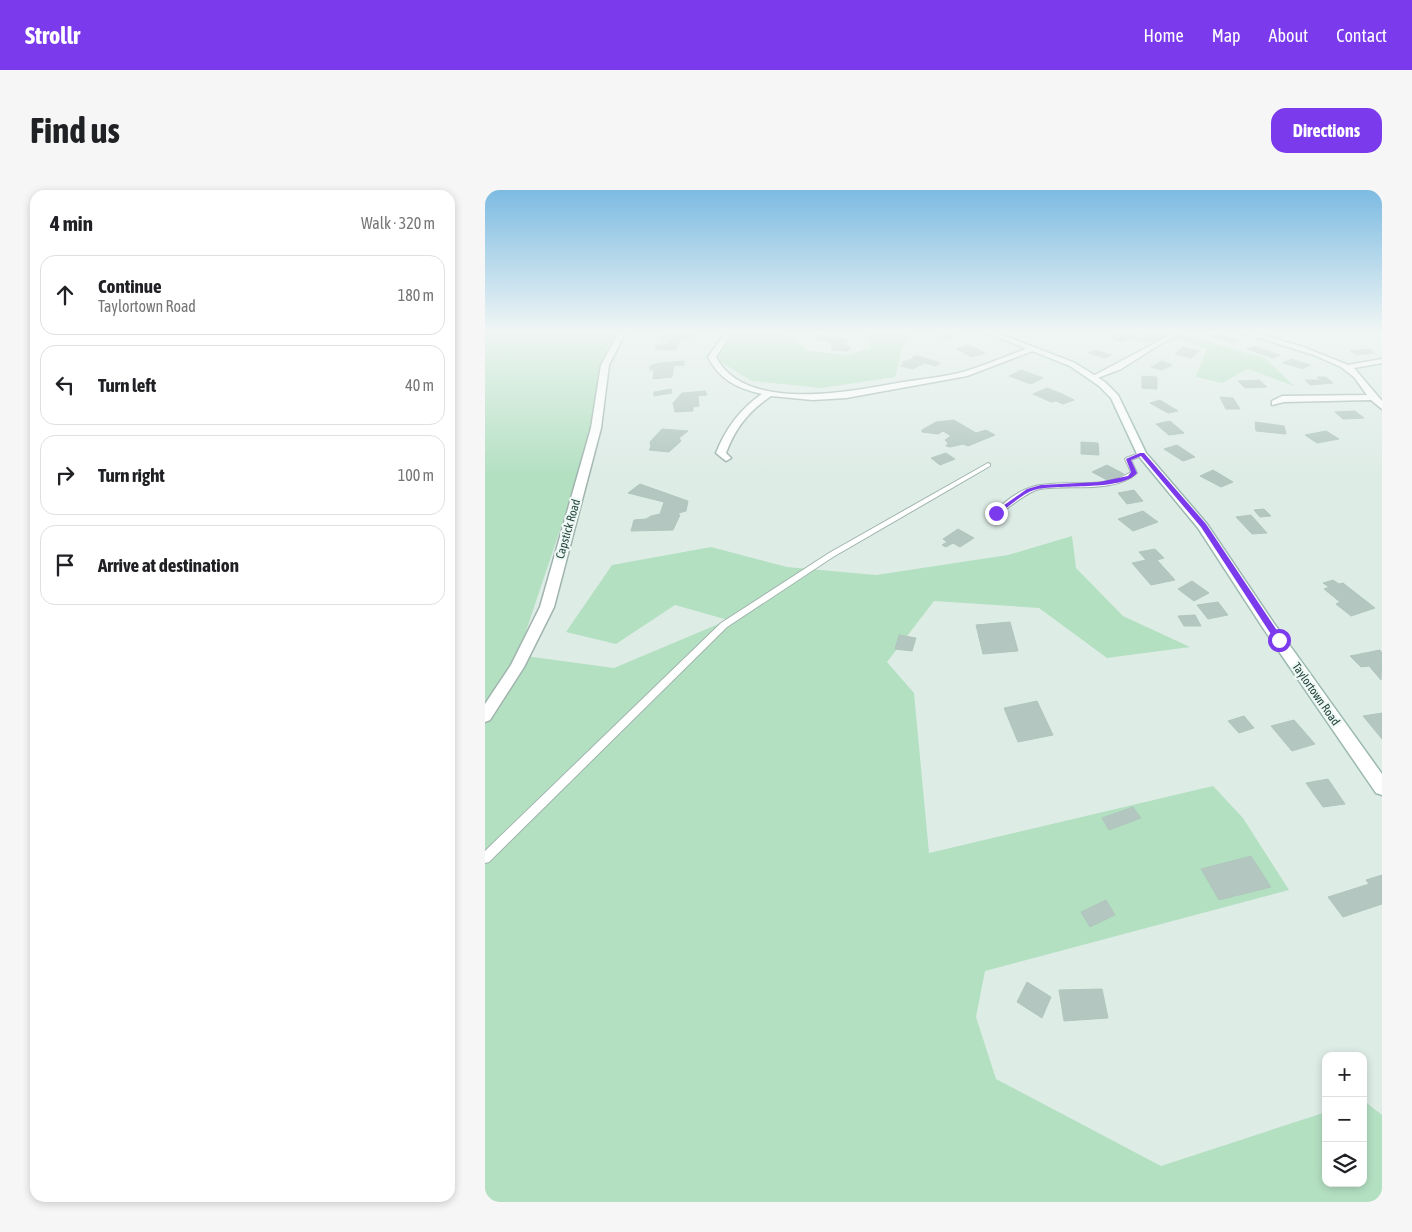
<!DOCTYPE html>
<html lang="en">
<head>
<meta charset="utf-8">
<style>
	:root { --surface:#fff; --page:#f6f6f6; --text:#202124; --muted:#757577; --line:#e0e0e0; --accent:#7c3aed }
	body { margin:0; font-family:"Asap Condensed",sans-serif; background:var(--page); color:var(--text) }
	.controls { position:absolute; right:15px; bottom:15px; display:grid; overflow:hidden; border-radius:10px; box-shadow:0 2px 8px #0003 }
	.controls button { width:45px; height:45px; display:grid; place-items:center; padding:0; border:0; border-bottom:1px solid var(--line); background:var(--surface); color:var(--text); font:25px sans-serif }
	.stop { position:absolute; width:15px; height:15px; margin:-11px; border:4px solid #7c3aed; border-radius:50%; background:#fff }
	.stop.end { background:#7c3aed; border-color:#fff; box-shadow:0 1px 5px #0008 }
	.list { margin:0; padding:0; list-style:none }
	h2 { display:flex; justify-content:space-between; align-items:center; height:65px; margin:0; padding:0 20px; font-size:21px }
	h2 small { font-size:16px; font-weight:400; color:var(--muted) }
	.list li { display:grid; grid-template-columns:32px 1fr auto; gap:15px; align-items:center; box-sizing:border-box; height:80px; margin:0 10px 10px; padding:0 10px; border:1px solid var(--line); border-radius:15px }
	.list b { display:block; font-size:19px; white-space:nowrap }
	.list p { margin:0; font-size:16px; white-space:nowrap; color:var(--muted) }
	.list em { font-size:16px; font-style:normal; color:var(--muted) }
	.icon { flex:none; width:28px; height:28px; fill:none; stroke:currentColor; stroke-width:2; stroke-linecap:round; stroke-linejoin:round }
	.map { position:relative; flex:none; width:897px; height:1012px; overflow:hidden; border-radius:15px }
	header { display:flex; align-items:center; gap:30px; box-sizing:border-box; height:70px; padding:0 25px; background:var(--accent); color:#fff }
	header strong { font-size:24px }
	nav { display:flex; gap:28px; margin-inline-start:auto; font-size:18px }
	.intro { display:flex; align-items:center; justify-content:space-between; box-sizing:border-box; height:120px; padding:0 30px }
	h1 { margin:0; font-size:35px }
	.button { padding:12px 22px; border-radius:15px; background:var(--accent); color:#fff; font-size:18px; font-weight:700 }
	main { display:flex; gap:30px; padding:0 30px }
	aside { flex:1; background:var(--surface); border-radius:15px; box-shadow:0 2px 8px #0003 }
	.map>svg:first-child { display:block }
	.green { fill:#b4e0c2 }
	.building { fill:#b3c6bf; stroke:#b0c6be }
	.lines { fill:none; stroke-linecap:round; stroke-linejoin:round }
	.lane-casing { stroke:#a0b4ae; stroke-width:2 }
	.street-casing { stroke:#a0b4ae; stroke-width:3 }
	.secondary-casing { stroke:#9bb9af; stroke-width:3 }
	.lane { fill:#fff; fill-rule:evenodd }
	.street { fill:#fff; fill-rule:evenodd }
	.secondary { fill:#fff; fill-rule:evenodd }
	.route { fill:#7c3aed }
	.labels { text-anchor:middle; stroke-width:4.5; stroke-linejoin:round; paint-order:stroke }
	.far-street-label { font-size:12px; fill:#1d3d36; stroke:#eef8f4 }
</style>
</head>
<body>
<header>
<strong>Strollr</strong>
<nav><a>Home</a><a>Map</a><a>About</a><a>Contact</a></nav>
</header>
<div class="intro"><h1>Find us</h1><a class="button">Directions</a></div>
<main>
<aside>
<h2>4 min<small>Walk · 320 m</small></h2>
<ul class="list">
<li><svg class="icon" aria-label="ahead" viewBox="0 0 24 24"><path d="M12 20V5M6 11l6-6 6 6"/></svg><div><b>Continue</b><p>Taylortown Road</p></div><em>180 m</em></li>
<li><svg class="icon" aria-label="left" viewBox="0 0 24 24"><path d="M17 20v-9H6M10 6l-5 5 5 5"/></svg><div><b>Turn left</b></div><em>40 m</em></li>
<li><svg class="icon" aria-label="right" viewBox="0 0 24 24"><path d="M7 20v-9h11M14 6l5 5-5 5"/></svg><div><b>Turn right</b></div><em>100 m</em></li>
<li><svg class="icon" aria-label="arrive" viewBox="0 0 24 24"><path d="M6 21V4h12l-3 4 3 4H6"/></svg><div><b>Arrive at destination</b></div></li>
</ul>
</aside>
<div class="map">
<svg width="897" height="1012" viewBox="0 0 897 1012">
	<rect width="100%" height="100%" fill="#deece6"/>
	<path class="green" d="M0,142H132L122,158L112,230L33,465L129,478L243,430L190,415L131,454L81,442L127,375L226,357L302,377L391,385L523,365L587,346L591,378L638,426L705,457L622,468L554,418L449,411L402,472L429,503L444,663L728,596L758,628L804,700L500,781L491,827L511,889L676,976L841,922V993H878V910L897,925V1012H0Z
		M248,142H299L323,161L362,165L386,158L379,142H428L418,156L410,187L336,198L267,191L232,170Z
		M623,142H694L692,143L780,168L809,196L763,179L737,193L711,187L722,159L686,146L660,153Z"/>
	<path class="building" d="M450,142H466L472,147L457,149Z
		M637,142H649L653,143L637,152L625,148Z
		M209,143L212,146L195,150L191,160L170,159L172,155H183L181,153L186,150H175L179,144L189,146Z
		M734,144L754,150L747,153L727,147Z
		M335,146L363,149L360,155L366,158L362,161L346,160L348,156L342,151L328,149Z
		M483,155L500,163L487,167L471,159Z
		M769,156L795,165L788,168L762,159Z
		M698,157L714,161L706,168L690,164Z
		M884,159L890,163L871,165L865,161Z
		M609,160L626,165L620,168L603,163Z
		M428,166H434L455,173L451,176L440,173L427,179L415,176L420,173L417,172L428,169Z
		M806,169L825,175L818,179L798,173Z
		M199,171V175L189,176L187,187L168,189L169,179L165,180V176L174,173Z
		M677,171L687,175L677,180L666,177Z
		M536,180L558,188L546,194L524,186Z
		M657,186L672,187V199L657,198Z
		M832,187H841L848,193L825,195L820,190H836Z
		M774,190L782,197L760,198L753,191Z
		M562,198L575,203L589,210L578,214L571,211L566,212L548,204Z
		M186,199L187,203L169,206V202Z
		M220,201L222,205L213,206L214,216L208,217V221L190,222L188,213L197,203Z
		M735,207L748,208L755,219H741Z
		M675,210L693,221L683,223L665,213Z
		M870,221L879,228L858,229L850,222Z
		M469,230L491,243L501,240L510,245L483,256L478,254L465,257L461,256L463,253L460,250L466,246L458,241L453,244L437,242V240L451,232Z
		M685,231L699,243L684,245L671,234Z
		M770,232L799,236L801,244L771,241Z
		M177,239L203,241L194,248L196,251L184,262L164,260L166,257L165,252Z
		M841,241L854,249L832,253L820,245Z
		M596,252L613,253L614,265L596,264Z
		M692,255L710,267L698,271L679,259Z
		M461,263L470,269L455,275L446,268Z
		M622,275L639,284L624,291L607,282Z
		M728,280L748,292L736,297L715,286Z
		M155,294L203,311L201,321L194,323L193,325H195L188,340L146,341L149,330L161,329L166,326L175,324L179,312L143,303Z
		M649,300L658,311L642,314L633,303Z
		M779,319L786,326L775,327L769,320Z
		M658,321L673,332L648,341L633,329Z
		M766,325L782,343L767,344L751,327Z
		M473,339L489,348L475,357L468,353L461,357L457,355L462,352L458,349Z
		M670,359L679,368L672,370L690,390L666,395L647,373L661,370L654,362Z
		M848,390L854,394L858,393L890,418L866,426L851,414L855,412L839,399L844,397L838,393Z
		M707,391L724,403L709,411L693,399Z
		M733,412L743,425L723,429L712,415Z
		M710,425L716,436H699L693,426Z
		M525,432L533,461L498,464L491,435Z
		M414,445L431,448L427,461L410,459Z
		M895,460L897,463L896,490L884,476L876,477L865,466Z
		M552,511L568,545L533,552L519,518Z
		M897,523V549L878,526Z
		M759,526L769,538L754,543L743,531Z
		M809,530L830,554L807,561L786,536Z
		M843,589L860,614L838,617L821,593Z
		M648,617L656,628L624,640L617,628Z
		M766,666L786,697L734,710L716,679Z
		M897,685V714L858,727L843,707L884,694L881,690Z
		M621,710L630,725L605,737L596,722Z
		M542,792L566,807L557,828L532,812Z
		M617,799L623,828L579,831L574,800Z"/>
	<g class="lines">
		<defs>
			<path id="lane" d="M657,262L660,264L659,265L646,270L652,283C629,304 584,294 555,299C539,302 518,325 509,324L508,323C518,313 533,301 547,297C578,288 617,301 646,282L640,269L641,268Z
				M503,273L505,274V276L348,367L242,437L4,672L0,673V661L236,433L344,363Z"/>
			<path id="street" d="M134,142H141L124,175L116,238L69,417L39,477L5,530L0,532V514L26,475L55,417L106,238L116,175Z
				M241,142H248L231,167C260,224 368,201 418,192C438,189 459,187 478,182C501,175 524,165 546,157L553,159L482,186L361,208L328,210L286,206C264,221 250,238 241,263L246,268L241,271L231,263C241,238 255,219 277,204C252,198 235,190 223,167Z
				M691,142H701L677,153L636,179L610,189L606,187Z
				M755,142H766L818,157L863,175L897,169V173L869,178L897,211V219L886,210L799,212L787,215V211L797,206L882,205L869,187L856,177L829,165Z"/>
			<path id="secondary" d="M500,142H510L590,173L620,192L633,205L661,263L722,334L788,432L897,584V605L891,603L778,438L713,338L652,264L626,208L614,196L585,176Z"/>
		</defs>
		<use href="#lane" class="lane-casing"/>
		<use href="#street" class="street-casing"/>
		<use href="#secondary" class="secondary-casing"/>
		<use href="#lane" class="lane"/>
		<use href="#street" class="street"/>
		<use href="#secondary" class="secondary"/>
	</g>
	<linearGradient id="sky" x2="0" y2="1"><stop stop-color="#7dbbe2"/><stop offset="0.5" stop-color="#f0f6f4"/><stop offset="1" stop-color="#f0f6f4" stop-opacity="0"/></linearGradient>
	<rect width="897" height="283" fill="url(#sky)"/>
	<path class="route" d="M655,263H659L721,334L797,448V452H791L716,337L656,266L646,270L652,283C636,302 573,293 549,300C537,304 524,317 513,324L508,323L542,299L556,295L614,292L643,286L646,282L641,269Z"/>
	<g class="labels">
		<g class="far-street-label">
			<text transform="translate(83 339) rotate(-74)" y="4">Capstick Road</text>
			<text transform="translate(831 504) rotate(55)" y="4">Taylortown Road</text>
		</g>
	</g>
</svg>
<div class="controls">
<button>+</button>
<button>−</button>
<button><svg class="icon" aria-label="layers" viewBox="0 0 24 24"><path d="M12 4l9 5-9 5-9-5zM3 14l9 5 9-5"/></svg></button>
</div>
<div class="stop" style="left:794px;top:450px"></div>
<div class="stop end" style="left:511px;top:323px"></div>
</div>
</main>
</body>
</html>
